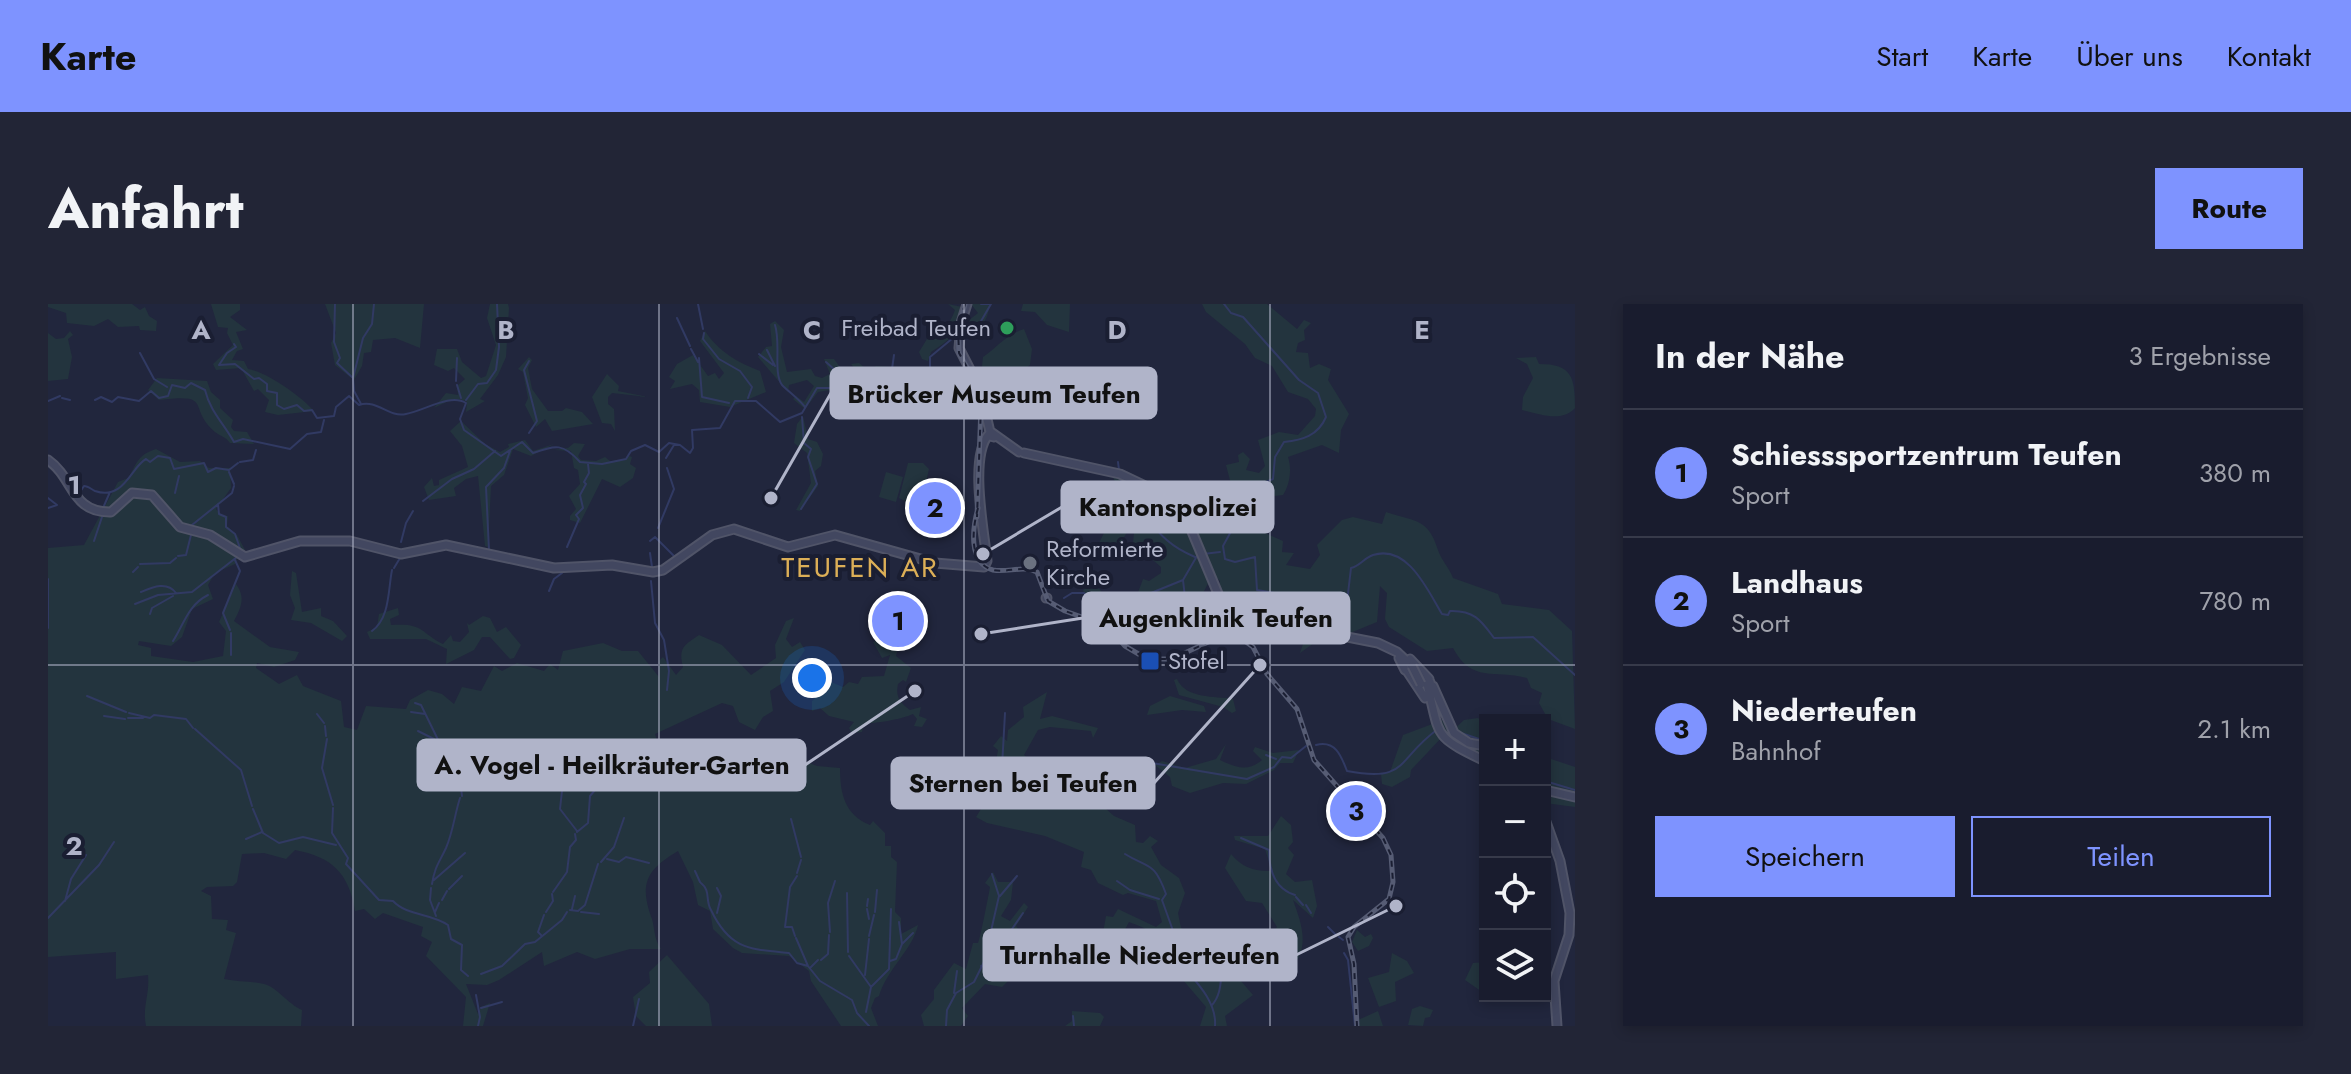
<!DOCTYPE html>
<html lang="de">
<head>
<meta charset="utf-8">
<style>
	:root { --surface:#191c2e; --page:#222536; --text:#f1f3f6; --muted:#9fa1aa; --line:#373a4a; --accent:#7e93ff }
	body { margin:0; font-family:Jost,sans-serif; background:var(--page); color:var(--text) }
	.controls { position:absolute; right:24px; bottom:24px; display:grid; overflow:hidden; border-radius:0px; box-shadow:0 4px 12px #0003 }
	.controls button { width:72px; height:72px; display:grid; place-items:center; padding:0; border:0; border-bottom:2px solid var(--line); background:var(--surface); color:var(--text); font:40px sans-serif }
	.you { position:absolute; left:764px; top:374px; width:28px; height:28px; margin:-20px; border:6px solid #fff; border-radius:50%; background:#1a73e8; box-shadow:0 0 0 12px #1a73e833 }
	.badge { display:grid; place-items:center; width:52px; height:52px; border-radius:50%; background:var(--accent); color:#111; font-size:26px; font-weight:700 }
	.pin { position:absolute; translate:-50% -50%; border:4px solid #fff; box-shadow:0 2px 8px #0006 }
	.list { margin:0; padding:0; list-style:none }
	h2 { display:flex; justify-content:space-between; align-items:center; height:104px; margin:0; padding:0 32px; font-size:34px }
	h2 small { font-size:26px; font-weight:400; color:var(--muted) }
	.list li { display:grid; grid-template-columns:52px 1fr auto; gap:24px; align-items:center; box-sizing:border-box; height:128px; padding:0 32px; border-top:2px solid var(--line) }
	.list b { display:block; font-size:30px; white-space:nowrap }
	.list p { margin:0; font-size:26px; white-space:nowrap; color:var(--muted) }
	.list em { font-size:26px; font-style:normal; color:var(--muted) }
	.actions { display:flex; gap:16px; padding:24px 32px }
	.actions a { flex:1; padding:18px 0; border:2px solid var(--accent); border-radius:0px; text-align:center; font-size:28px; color:var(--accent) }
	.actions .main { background:var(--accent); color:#111 }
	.icon { flex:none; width:44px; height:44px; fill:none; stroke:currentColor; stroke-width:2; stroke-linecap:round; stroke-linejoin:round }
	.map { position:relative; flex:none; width:1527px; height:722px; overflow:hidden; border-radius:0px }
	header { display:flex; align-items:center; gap:48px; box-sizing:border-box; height:112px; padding:0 40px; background:var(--accent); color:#111 }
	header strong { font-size:38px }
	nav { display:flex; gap:44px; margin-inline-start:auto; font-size:28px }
	.intro { display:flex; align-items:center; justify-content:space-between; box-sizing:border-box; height:192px; padding:0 48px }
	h1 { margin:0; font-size:56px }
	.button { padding:20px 36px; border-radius:0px; background:var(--accent); color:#111; font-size:28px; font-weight:700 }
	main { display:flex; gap:48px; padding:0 48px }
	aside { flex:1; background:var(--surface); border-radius:0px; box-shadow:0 4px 12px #0003 }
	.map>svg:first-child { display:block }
	.green { fill:#23343e }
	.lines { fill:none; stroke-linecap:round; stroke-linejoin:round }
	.stream { stroke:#313a63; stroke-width:2 }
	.secondary-casing { stroke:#505468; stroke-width:11 }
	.secondary { stroke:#424760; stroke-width:7 }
	.rail-casing { stroke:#565c74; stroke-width:5 }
	.rail { stroke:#1a1e32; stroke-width:2; stroke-dasharray:6; stroke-linecap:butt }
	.secondary-bridge-casing { stroke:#505468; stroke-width:11; stroke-linecap:butt }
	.secondary-bridge { stroke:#424760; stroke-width:7 }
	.grid { fill:none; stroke:#b0b4c9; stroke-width:2; stroke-opacity:0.55 }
	.leisure-dot { fill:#2e9e5b; stroke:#1a1e32; stroke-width:3 }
	.worship-dot { fill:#6b7280; stroke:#1a1e32; stroke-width:3 }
	.transit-dot { fill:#1a4fb4; stroke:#1a1e32; stroke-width:3 }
	.labels { text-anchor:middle; stroke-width:8; stroke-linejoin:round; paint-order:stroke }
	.poi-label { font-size:24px; fill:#b0b4c9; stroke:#1a1e32; text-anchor:start }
	.quarter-label { font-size:28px; letter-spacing:2px; fill:#dcaf57; stroke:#1a1e32 }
	.grid-label { font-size:26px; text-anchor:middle; font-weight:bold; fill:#b0b4c9; stroke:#1a1e32; stroke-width:8; stroke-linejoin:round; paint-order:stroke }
	.leader { fill:none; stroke:#b0b4c9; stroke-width:3 }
	.callout-dot { fill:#b0b4c9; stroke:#1a1e32; stroke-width:3 }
	.callout { fill:#b0b4c9; stroke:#b0b4c9; stroke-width:3 }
	.callout-label { font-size:26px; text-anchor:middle; font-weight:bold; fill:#111 }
</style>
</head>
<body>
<header>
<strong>Karte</strong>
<nav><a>Start</a><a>Karte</a><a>Über uns</a><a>Kontakt</a></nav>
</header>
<div class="intro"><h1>Anfahrt</h1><a class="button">Route</a></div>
<main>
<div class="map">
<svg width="1527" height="722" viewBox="0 0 1527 722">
	<rect width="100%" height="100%" fill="#21263d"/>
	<path class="green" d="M0,0H84L92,6L97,3L101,12L109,17L108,27L92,26L91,22L70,23L60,15L46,22L19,19L18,9L0,3Z
		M163,0H192V6L182,13L199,26L188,28L195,45L189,47L184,56L196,57L200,65C219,68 253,92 266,107L230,111L217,108L221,96L210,85L206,87L193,64L168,66L165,60L185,41L179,29L180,24L170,23Z
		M277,0H376L372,44L347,34L325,36L323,48L316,49L314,62L306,76L287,61L283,39L288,29Z
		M442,0H460L461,4L458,53L450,71L432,95L437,97L418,108L419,98C408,91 397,99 386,104L398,89L410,91L409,82L417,75L406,64L400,67L386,61L389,45H409L414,58L433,74L438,72L448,41L439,14Z
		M900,0L914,3C907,32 907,32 883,48L880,57L874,55L871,48L879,35C893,32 902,20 907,6Z
		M923,0H942C939,18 934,26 914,29L915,21L930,9Z
		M975,0H1022L1021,28L999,21L987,8L973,7Z
		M1154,0H1219L1249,25L1256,16L1263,19L1256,26L1257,36L1250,39L1248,48L1260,49L1262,64L1271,60L1283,65L1280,76L1301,110L1293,126L1291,149L1274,141L1240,153C1244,165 1242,180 1235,191L1218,193L1214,199L1218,203L1214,219L1219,230L1235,237L1234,248L1246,249L1238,261L1262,265L1272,251L1269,241L1294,216L1305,213L1334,220L1338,208C1368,218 1380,214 1390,246C1393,256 1401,263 1405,274L1450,290L1454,300L1501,306L1524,327L1527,425L1500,415L1491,399L1494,389L1483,384L1479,374C1447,365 1424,380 1405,344L1379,347L1341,323L1337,315L1339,289L1332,282L1329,318L1285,336L1273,334L1252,349L1256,337L1269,323L1194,310L1172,288V277L1165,270L1144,310L1132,314L1126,298L1106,297C1090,323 1070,323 1043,310L1035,286L1047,279L1061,298L1085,302L1095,275L1101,277L1113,269V263L1085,239L1087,218C1069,209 1057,198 1038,192L1045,187L1069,182L1064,171C1089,176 1125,189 1127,218L1141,228L1151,224L1155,200L1166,194L1163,180H1183L1178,161L1191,158L1190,151L1195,148L1202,155L1198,166L1211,169L1217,162L1210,136L1231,128L1250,131L1267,112L1268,105L1260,95L1240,88L1224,62L1207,54L1197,40L1158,8Z
		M727,17L736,26L733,43L739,68L763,65L767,72L774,74L782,70L776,55H786L800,74L810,69L803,60L811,59L821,67L828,62L843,63L844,67L829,69L809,80L811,84L795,96L782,86L770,88L757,105L745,95L748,92L756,98L766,82L759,76L741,81L740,88L710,53L718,43L724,42L722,20Z
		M976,25L984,45L982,61L962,77L933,72L935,53C949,44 957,31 976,25Z
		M22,27L25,31L20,35L24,53L20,75L0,77V29L8,35L16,34Z
		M657,27C671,48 689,58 712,67L718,88L682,103L652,98L651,86L644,80L622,85L627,77L621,73L629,60L645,51L660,72L667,69L671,75L676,69L652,37Z
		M481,53L484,56L480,64L484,85L500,107H514L518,104L534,108L545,120L504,127L497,115L488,123L477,101L480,94L475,68L470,65Z
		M1488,53L1491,60C1524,60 1527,73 1527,104C1513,119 1493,110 1474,106L1475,93L1485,74L1479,60L1468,54Z
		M559,70L571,82L570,87L600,93L564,89L560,93V100L566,105L567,127L563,120L554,119L544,93Z
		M109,74L159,77L163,88L172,96V104L185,116L183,123L186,127L199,128L206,140L182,139C177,132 173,133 167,128C138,103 167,89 111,96L100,86Z
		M755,112L760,135L769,138L775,150L773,162L767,167L770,182L752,207L748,206L763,179L759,149L746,139L749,120Z
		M413,117L437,140L452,148L461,143L460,140L477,136L485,147L506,140L483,152L465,145L456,171L443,182L440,243L437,242L430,172L418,175L406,184L408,192L381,196L376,183L384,174L386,182L391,181V176L420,163L414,142L402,127Z
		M526,139L537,140L530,152L533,156L548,157L557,153L562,157L578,156L581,152L584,153L582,160L588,164L585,174L572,183L554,175L532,219L522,216V212L528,205L521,192L532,180L530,166L526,164L523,147L506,146L520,144Z
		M108,145L132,158L152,157L161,164H182L183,184L168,205L173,211L180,212L179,222L189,231L197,246L186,249L190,252L187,260L167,269L160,281L165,295L144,305L134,333L123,342L91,337L90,341L103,344V352L145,358L175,352L178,327L171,318L188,280C198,293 193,304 186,317L222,343L251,348L247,356L226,363L209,359L208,364L231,380L249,371L255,382L293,397L296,423L309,426L318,402L358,405L362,396L380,386L394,390L406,400L414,383L433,387L446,362L454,367L469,359L496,367L502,360L510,366L515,347L555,339L574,347H590L611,373V357L615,353L628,371L635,363C630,344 636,341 651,331L674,341L703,371L728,354L727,341L738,317L746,314L738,335L744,343L752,338L757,346L736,378L722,387L725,407L715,413L707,426L691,418L685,402L674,399L607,430L612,447L625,455L641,439L652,446C670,442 687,447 705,442L707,438L769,462L792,464C792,490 797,511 822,521L825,517L837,529V542H843V553L849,558L847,608L853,614V630L870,621C865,645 839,665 831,692L827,694L823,704L830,722H793L763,677L761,667L741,652L694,649L685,644L665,625L662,607L650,601L645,578L630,547C598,566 591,580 604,615C607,626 606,635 613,645H582L547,655L529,648L496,662L494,648L451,676L439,681L418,680L430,710L433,703L442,699L435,722H415L418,693L378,652L384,638L373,632L375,623L335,609L327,615L316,605L307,607C301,569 284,553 247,546L238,555L216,549L194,550L189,578L185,582L159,583L153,587L163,592L164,615L180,616L178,626L188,629L176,675C189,678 204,677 216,680C229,683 240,700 254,706L253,722H98C94,703 102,690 100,671L68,675V648L0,653V244L36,241L70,178L80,174C89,160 89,151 108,145Z
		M860,159H875L881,165L874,196L867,202L851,194Z
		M838,168L855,173L848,198L831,193Z
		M1063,215L1081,225L1066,250L1050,241Z
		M244,267L248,269L254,308L273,304V312L285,317L299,332L294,337L263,319L243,316L247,304L242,291Z
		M350,304L351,311L342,315L343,321C376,319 370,327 395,340L403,331L405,337L412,338L421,328L419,319L421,321L435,312L442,314L449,328L458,323L473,341L466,354L462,355L442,333H434L426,346L398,360L399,345L378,335H322L319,328L329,323L331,310Z
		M854,310L859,311L848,352L863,364L858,378L855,376L850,380C847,394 853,399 862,406L873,403L871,412L879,415L874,423L866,422L869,415L865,410C855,415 826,420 816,419L814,428L804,429L801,424L806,418L781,412L772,404L764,407V397L775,387L766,377L771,373L795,383L801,378L810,380L814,373L836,372L842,351L834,354L825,338L834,334L845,342Z
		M1129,375C1138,395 1167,392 1185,395L1188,407L1184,409L1175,403L1131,391L1126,376Z
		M999,388L992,415L1004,412L1050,424L1045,434L1043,427L1002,423L990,426L976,451L982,456L990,453L1037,470L1028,478L1066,512L1087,521L1088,538L1095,539L1102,532L1110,537L1103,543L1113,561L1131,574L1137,589L1130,609L1133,624L1148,631L1139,644L1159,657L1160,662L1172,647L1184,645L1187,670L1205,691L1177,712L1179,722H1152L1158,703L1123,662L1094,666L1093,653L1116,650C1115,631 1097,624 1081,618L1074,631L1055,629L1058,612L1065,613L1070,605L1108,623L1114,618L1108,597L1080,589L1075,591L1050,579L1043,566L1033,563L1036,548L997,532L939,519L928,513L933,505L950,498L942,491L950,446L945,442L953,432L959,437L960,426L976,413L975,403Z
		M1122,392L1156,402L1158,408L1134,406L1099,411L1102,402Z
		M1392,414L1404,427L1416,416L1430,414L1437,420V453L1396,431L1363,466L1362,473L1344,483L1334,480L1333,470L1342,468L1355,431L1387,419Z
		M1178,440L1172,456C1189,464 1200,468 1214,456L1205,447L1207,443L1225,449L1251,446L1245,459H1232L1226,466L1198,480L1175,479L1142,489L1124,482L1122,473L1107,461L1114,457L1137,464L1168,455Z
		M1497,453L1527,463V503L1497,499Z
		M1233,512L1243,521L1245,538L1240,544L1246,551L1238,570L1247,578L1264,576L1269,602L1265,614L1245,596C1252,616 1260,635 1250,655L1237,659L1236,645L1226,643L1219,634L1229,623L1214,599L1198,597L1177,564L1183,550C1194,563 1206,568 1224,567L1217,545L1187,536L1186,532H1220Z
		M945,568L950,578H965L963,596L953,612L962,617L976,599L980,603L968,622L979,636L972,649L973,664L954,683L937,680L914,704L920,712L913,722H876L873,711L886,695V686L906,659L918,665L925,639H930C932,636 941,589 942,583L937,579Z
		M1309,626L1317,633L1323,630L1325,634L1321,642L1310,647L1304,638Z
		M1344,649L1359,657L1366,669L1347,678L1348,697L1331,703L1320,674L1341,668Z
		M619,651L661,700L664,722H598L588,712L585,693L602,679L601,668Z
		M1437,658V690L1417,676L1425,659Z
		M1372,702L1385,706L1382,713L1377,714L1375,722L1360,721L1364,705Z
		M1024,707L1052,709L1056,713L1052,722H1017L1024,717Z
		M1330,707L1335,722H1311L1310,716Z"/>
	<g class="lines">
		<path class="stream" d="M287,0L286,38L292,54L289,59L305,74
			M650,0L655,25
			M933,0H941
			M1176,0L1183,9L1195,13L1251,76L1270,89L1278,113C1270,132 1254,136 1236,138L1227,153L1225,175L1208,182L1175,242L1177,255L1187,258L1207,253L1209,286L1289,300L1299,298L1303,264C1312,262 1316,254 1325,251C1360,240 1380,287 1394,310L1400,311L1402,307C1427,306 1434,318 1446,334L1485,333L1527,371
			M629,14L642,42
			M727,21C733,39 725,69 734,81C741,88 751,95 757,103
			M916,26L929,24L943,0
			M656,29L655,35L671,55L692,67L704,83L700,94
			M186,40L188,43L179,49L171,61L187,60L206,75L211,74L219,80V87L229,89V101L236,105L249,101L256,107L264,106L269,114L286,112L288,103L301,92L311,101C330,95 340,114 358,110C376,107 402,89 418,99L412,115L416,126L453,152L474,138L485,149C508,141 515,139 532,158L554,160L578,155L583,147L597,141L611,148L621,139L632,141L642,149L645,144L644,126L672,124L687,97H708L732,118L754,109L769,84H804L823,69L844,66L857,83L867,87L875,80L890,78L882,64V53L911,29
			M643,45L650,58
			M719,46L727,62
			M92,49L106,75L119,83
			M711,50L725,61
			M651,54L654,93L681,99
			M481,57L476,66L489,117L481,129
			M778,58L806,83
			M844,65L846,51
			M408,77L409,54
			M409,81L413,94
			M14,94L22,96
			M47,96L53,93L64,98L70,93L91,97L103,87L111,94L120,92L124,81L137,84L143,79L157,86C162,107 176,120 186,138L195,135L242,145L259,130L273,128L276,116
			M418,96L430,80L439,79L448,66L451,43L449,0
			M0,97L12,92
			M313,100L306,87L305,74L315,34L324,20L326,0
			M618,154L626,141H632
			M192,158L205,156L208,146
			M1070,158L1071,166
			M181,168L186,180
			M1073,177L1078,190
			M32,188L36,182C40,182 43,185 47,187C76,197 83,163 98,155L102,158L110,152L122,154L126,165L156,159L160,168L168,164L181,166L190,159
			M127,189L131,172
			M1053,191H1078C1105,217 1110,238 1147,253
			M0,194L9,201L0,204
			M375,197L404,175L426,165L447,147
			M170,200L171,210L178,213V223L187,230L193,247
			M55,204L62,188
			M753,205L769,180L760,153L763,145L756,139L754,113
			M144,221L184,189L186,182
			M610,224L626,185L619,164
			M46,237L55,210
			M602,237L607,233L626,252
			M353,238L358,219L365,207
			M519,243L531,215L528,211L535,204L532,191L538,180L536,178L541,169L540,160
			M441,246L438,183L456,164L462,147
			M602,249L604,263
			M1155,250L1172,248
			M130,252L138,251L143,231
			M92,260L122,259L128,254
			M346,264L352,254
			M85,268L90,263
			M0,275V324
			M1135,276L1138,302L1135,311
			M603,277L607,319L616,336L621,367L619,386
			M501,287L506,275L514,269
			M93,288C105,283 119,277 128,289
			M1016,294L1024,289H1036L1055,307L1070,310L1091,305L1103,289L1135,276L1149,252
			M87,300L110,291L144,288L189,253
			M102,310L104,304L125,292
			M1280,324L1283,301
			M182,326L175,309L192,267L187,256
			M324,327C342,314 340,286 344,266
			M183,329V351
			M125,337C136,320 140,301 160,291
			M39,392L78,408
			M367,399L373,401L396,448L410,458L414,492
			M363,408L377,410
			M81,409L102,414L106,411L138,415L145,424
			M269,410L276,419
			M56,412L77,415
			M80,414H95
			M277,422L278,432
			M147,425L193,466L204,502
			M370,427L386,435
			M1410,428L1437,437
			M279,435L274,464L285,501
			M1268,441C1287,436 1293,451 1299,467C1361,479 1348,455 1390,425
			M1218,451L1228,455
			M1104,459L1199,475L1226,463L1234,453L1243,454L1258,442
			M954,463L957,409
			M1497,477L1527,486
			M508,481L514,487L512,505L529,527
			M285,504L284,529L300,554L298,560L331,596L345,597C359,612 383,609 400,621L403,635L414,641L413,666L420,672
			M205,505L215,529L231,539L255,533L288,541
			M743,515L753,553
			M529,528L540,519L542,492L547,486
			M1193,534L1221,546C1221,567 1227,585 1247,591
			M198,535L214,528
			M1077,550C1101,565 1106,557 1118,590L1114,596L1128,635V654C1144,674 1169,695 1167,722
			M559,555L571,558L578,553L601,559
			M553,558L566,543L576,514
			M647,567L652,578
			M749,569L753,556
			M386,576L417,549
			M1069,577L1082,586L1111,595
			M653,579C663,587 657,596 663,606C682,646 702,645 741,649L749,659L760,662
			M384,580C387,562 391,559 398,544C405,528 407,509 412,494
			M383,584L382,596L388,612
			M669,584L673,592L669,609
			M401,585L414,572
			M505,588L519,568L522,543L528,536L527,530
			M799,589L800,648
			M952,592L969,572
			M1248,593L1255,601
			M394,596L399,587
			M17,597L23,575L38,551
			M1258,601L1263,609
			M819,602L820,595
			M524,605L527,592
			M819,605L821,615
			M522,606L530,607L537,601L550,560
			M387,608L391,599
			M498,608L505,597L504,590
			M533,608L551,610
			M827,608L829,586
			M0,614L51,561L66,538
			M851,618L854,640
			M1280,623L1288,631
			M782,628L780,599L787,577
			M493,631L490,628L496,611
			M747,632L744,623H737L742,583L749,572
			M821,632L826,611
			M1291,633L1295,636
			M748,634L760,662L772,677L804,696L809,709L821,722
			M1098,635L1125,632
			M946,638L964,625L975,609
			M1296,649L1300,656L1307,722
			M801,652L823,683
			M773,656L780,650L781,631
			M842,657L848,655L854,640L865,629
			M1093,661L1128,654
			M933,662L942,663L955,653
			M763,663L770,656
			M433,670L454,662L477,640L487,638L514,616L519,608
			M817,671L821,635
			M906,689L909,667
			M428,691L432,713L430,722
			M1164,701C1177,687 1170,666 1179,648
			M433,704L454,698
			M818,708L823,683L841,665L843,605
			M1025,712L1026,722
			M585,722L591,695
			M898,722L899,706L908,689L926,678L945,640L943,627L951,592L944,570"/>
		<defs>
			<path id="secondary" d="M919,0L913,19L911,44L932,85L942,128
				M946,133L942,132L943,128L971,148
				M976,149L1072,170L1116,191L1140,218L1171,292L1192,312L1330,339L1349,348L1364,362
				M0,156C26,174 23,209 63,208L84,189L104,191L132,223L162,231L197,253L252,237H302L353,250L398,241L506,264L564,261L605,268L615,266L664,231L686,225L740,243L787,231L887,259L936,263L939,257C936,227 921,152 941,130
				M998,294H999
				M1351,354L1357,366L1385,382L1406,429L1421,439L1437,442
				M1362,355L1381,375
				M1359,367L1377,394
				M1382,378L1379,380C1393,433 1383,431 1437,457
				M1497,486L1527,493
				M1497,515L1512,557L1522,609L1521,631L1506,677L1509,722"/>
		</defs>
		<use href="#secondary" class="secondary-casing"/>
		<use href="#secondary" class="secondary"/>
		<defs>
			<path id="rail" d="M917,0L910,25L911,49L930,83L933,102L929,213
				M930,204C925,222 919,259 945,266C960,269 974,261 989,268L1000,297L1017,307L1059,322L1077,342L1099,355H1124L1173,332L1194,335L1205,343L1219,370L1249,405L1266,456L1335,534L1343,551L1345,578L1341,595L1306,623L1300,633L1306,660L1309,722"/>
		</defs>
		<use href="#rail" class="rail-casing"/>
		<use href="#rail" class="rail"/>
		<defs>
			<path id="secondary-bridge" d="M1364,362L1373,380"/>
		</defs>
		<use href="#secondary-bridge" class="secondary-bridge-casing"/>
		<use href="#secondary-bridge" class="secondary-bridge"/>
	</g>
	<path class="grid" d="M305,0V722M611,0V722M916,0V722M1222,0V722M0,361H1527"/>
	<circle class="leisure-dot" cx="959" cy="24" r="8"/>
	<circle class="worship-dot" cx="982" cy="259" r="8"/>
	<rect class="transit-dot" x="1092" y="347" width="20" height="20" rx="4"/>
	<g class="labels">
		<g class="poi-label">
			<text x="943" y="32" text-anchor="end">Freibad Teufen</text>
			<text x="998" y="253">Reformierte<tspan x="998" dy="28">Kirche</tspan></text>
			<text x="1120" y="365">Stofel</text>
		</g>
		<g class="quarter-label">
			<text x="812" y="273">TEUFEN AR</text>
		</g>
	</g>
	<g class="grid-label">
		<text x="153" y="35">A</text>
		<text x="458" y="35">B</text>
		<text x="764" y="35">C</text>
		<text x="1069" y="35">D</text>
		<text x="1374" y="35">E</text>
		<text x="26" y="190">1</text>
		<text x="26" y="551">2</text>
	</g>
	<path class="leader" d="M723 194L783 89M935 250L1014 203M933 330L1035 314M867 387L757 461M1212 361L1106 479M1348 602L1248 651"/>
	<g class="callout-dot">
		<circle cx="723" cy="194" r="8"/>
		<circle cx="935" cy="250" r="8"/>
		<circle cx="933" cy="330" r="8"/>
		<circle cx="867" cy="387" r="8"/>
		<circle cx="1212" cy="361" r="8"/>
		<circle cx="1348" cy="602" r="8"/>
	</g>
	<g class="callout">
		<rect x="783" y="64" width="325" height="50" rx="8"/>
		<rect x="1014" y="178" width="211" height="50" rx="8"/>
		<rect x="1035" y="289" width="266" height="50" rx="8"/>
		<rect x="370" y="436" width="387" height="50" rx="8"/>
		<rect x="844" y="454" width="262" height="50" rx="8"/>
		<rect x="936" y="626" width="312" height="50" rx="8"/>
	</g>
	<g class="callout-label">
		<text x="946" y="99">Brücker Museum Teufen</text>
		<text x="1120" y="212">Kantonspolizei</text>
		<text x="1168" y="323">Augenklinik Teufen</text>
		<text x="564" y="470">A. Vogel - Heilkräuter-Garten</text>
		<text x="975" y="488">Sternen bei Teufen</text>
		<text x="1092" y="660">Turnhalle Niederteufen</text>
	</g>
</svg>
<div class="controls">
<button>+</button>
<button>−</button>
<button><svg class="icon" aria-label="locate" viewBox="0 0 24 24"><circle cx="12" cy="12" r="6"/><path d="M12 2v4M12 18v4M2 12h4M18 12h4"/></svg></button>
<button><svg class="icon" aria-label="layers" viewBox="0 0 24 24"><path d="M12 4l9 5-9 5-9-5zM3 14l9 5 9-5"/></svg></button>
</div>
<div class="you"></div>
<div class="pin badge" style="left:850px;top:317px">1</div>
<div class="pin badge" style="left:887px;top:204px">2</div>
<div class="pin badge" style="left:1308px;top:507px">3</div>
</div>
<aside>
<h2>In der Nähe<small>3 Ergebnisse</small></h2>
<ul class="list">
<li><span class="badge">1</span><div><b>Schiesssportzentrum Teufen</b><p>Sport</p></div><em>380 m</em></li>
<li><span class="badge">2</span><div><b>Landhaus</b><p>Sport</p></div><em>780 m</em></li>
<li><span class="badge">3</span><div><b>Niederteufen</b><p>Bahnhof</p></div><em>2.1 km</em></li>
</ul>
<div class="actions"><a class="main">Speichern</a><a>Teilen</a></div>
</aside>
</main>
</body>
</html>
